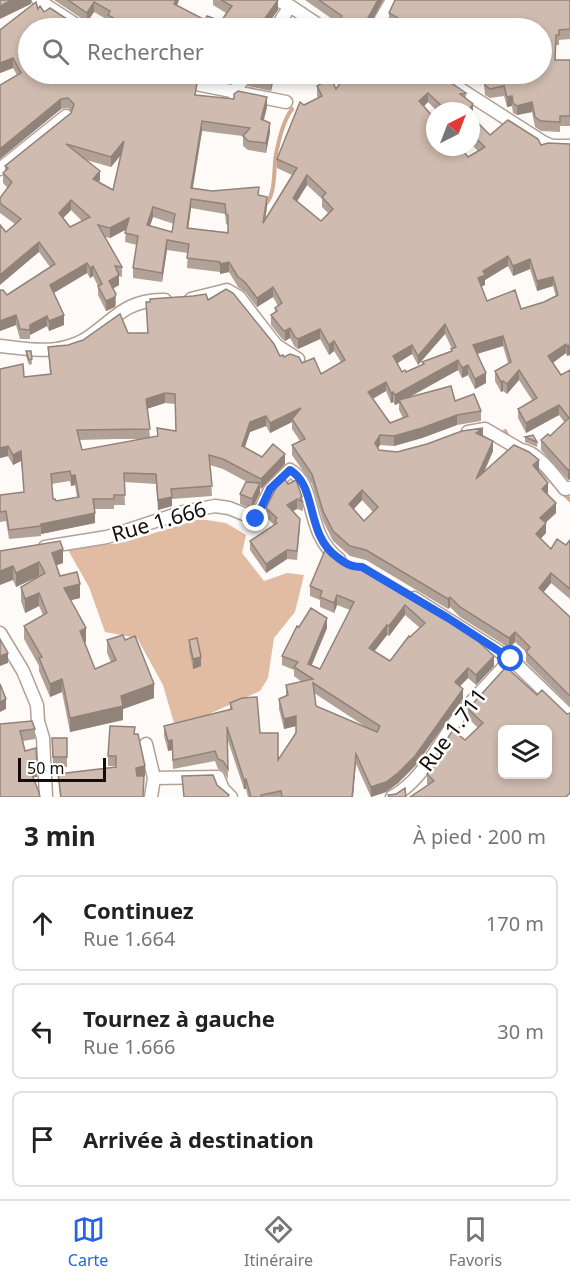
<!DOCTYPE html>
<html lang="fr">
<head>
<meta charset="utf-8">
<style>
	:root { --surface:#fff; --page:#f2f2f2; --text:#222; --muted:#767676; --line:#e0e0e0; --accent:#2563eb }
	body { margin:0; font-family:"Noto Sans",sans-serif; background:var(--page); color:var(--text) }
	.controls { position:absolute; right:18px; bottom:18px; display:grid; overflow:hidden; border-radius:9px; box-shadow:0 3px 9px #0003 }
	.controls button { width:54px; height:54px; display:grid; place-items:center; padding:0; border:0; border-bottom:2px solid var(--line); background:var(--surface); color:var(--text); font:30px sans-serif }
	.compass { position:absolute; left:426px; top:102px; width:54px; height:54px; border-radius:50%; background:var(--surface); box-shadow:0 3px 9px #0003; rotate:42deg }
	.scale { position:absolute; left:18px; bottom:15px; width:88px; box-sizing:border-box; padding-left:6px; border:3px solid #140d09; border-top:0; font-size:16px; line-height:21px; white-space:nowrap; color:#140d09; -webkit-text-stroke:4px #fff; paint-order:stroke }
	.stop { position:absolute; width:18px; height:18px; margin:-14px; border:4px solid #2563eb; border-radius:50%; background:#fff }
	.stop.end { background:#2563eb; border-color:#fff; box-shadow:0 2px 6px #0008 }
	.list { margin:0; padding:0; list-style:none }
	h2 { display:flex; justify-content:space-between; align-items:center; height:78px; margin:0; padding:0 24px; font-size:26px }
	h2 small { font-size:20px; font-weight:400; color:var(--muted) }
	.list li { display:grid; grid-template-columns:39px 1fr auto; gap:18px; align-items:center; box-sizing:border-box; height:96px; margin:0 12px 12px; padding:0 12px; border:2px solid var(--line); border-radius:9px }
	.list b { display:block; font-size:22px; white-space:nowrap }
	.list p { margin:0; font-size:20px; white-space:nowrap; color:var(--muted) }
	.list em { font-size:20px; font-style:normal; color:var(--muted) }
	.icon { flex:none; width:33px; height:33px; fill:none; stroke:currentColor; stroke-width:2; stroke-linecap:round; stroke-linejoin:round }
	.map { position:relative; flex:none; width:570px; height:797px; overflow:hidden }
	.search { position:absolute; background:var(--surface); box-shadow:0 3px 9px #0003; left:18px; right:18px; top:18px; height:66px; display:flex; align-items:center; gap:15px; box-sizing:border-box; padding:0 21px; border-radius:33px; color:var(--muted); font-size:22px }
	.sheet { height:402px; background:var(--surface) }
	nav { display:flex; justify-content:space-around; align-items:center; box-sizing:border-box; height:84px; border-top:2px solid var(--line); background:var(--surface); font-size:16px; color:var(--muted) }
	nav a { display:grid; justify-items:center; gap:3px }
	nav .on { color:var(--accent) }
	.map>svg:first-child { display:block }
	.forest { fill:#e1bba2 }
	.lines { fill:none; stroke-linecap:round; stroke-linejoin:round }
	.stream { stroke:#d1ab93; stroke-width:4 }
	.minor-casing { stroke:#b3a094; stroke-width:15 }
	.minor { stroke:#fff; stroke-width:12 }
	.wall { fill:#b2a196; fill-rule:evenodd }
	.shaded-wall { fill:#91837a }
	.building { fill:#cfbbaf; stroke:#91837a; stroke-width:1.5; fill-rule:evenodd }
	.route { stroke:#2563eb; stroke-width:8 }
	.labels { text-anchor:middle; stroke-width:5; stroke-linejoin:round; paint-order:stroke }
	.street-label { font-size:21px; fill:#140d09; stroke:#fff }
</style>
</head>
<body>
<div class="map">
<svg width="570" height="797" viewBox="0 0 570 797">
	<rect width="100%" height="100%" fill="#fefaf7"/>
	<path class="forest" d="M200,519L226,523L246,535L242,553L264,581L287,573L304,575L295,612L274,638L268,678L260,691L207,715L174,723L163,685L137,638L105,632L89,587L68,550L125,542Z"/>
	<g class="lines">
		<path class="stream" d="M263,207C277,196 273,170 276,154C279,140 283,121 292,109
			M505,431L509,439
			M537,467L570,500"/>
		<defs>
			<path id="minor" d="M38,0L81,28
				M277,0L290,6L323,28
				M276,28L290,6
				M376,28L392,0
				M166,74L191,83L286,102
				M437,74L543,142L552,146H570
				M233,93L247,74
				M0,169L66,116
				M191,299L227,290L239,297L276,345L298,359
				M0,346C21,348 46,353 66,347C106,337 115,298 165,300
				M468,432L485,429L521,450C537,451 556,478 565,489L570,488
				M45,547L107,537L183,512L215,506L229,508L256,519L270,490L290,470C318,486 304,533 339,559
				M414,598L511,659L570,716
				M0,633L23,671L37,705L38,721L43,738L46,797
				M146,744L154,778L151,797
				M154,778L218,777L223,789L231,797
				M392,797C424,779 438,744 460,715C476,696 494,678 511,659"/>
		</defs>
		<use href="#minor" class="minor-casing"/>
		<use href="#minor" class="minor"/>
	</g>
	<path class="wall" d="M54,0H179L177,5L205,20L221,21L226,13L213,5V0H278V10L265,28H114L108,25V20L94,12L87,22Z
		M305,0H383L368,28H323V26L338,23Z
		M570,0V39L559,40V45H556V60H570V126H560V132L541,131L535,127L532,112L517,115L513,113L512,106L507,107L504,96L490,98L485,95L483,74H542L393,25L389,23V13Z
		M28,28L196,95L267,107L264,120L270,132L266,153L248,150L243,146V136L202,131L193,188L212,191L259,195L267,207L265,220L292,175L277,168V159L304,105L318,98L317,96V86L336,89L466,93V99L473,114L471,116L490,135L541,145L570,144V355L567,356L566,353L553,363L561,375L570,370V479L568,480L541,450V440L550,436L565,423L559,415L526,433L518,418V409L532,400L519,380L507,394L503,391L501,392L495,381V371L508,363L503,346L477,354L486,383L475,389L468,375L462,378L458,370L410,397L455,401L481,411V421L457,425L422,438L394,446L380,445L378,448L379,450L397,452L483,437L493,451L484,473L539,470L538,471L548,493L547,494L556,513L545,523L546,533L540,538L551,549L566,545L570,540V599L551,583L543,592L570,617V706L526,662V652L515,642L509,648L460,617L450,607L448,609L366,560L350,556L333,541L323,521L312,484L292,455V445L300,441L292,429V422L270,433L266,426L250,432L244,447L262,457L285,464L261,489L260,488V493L252,509L240,504V494L247,482L223,469L210,465L212,496L172,499V506L158,510L156,484L124,482L125,505H114V509H94L95,523L41,534V536L9,539L6,521L0,522V495L24,492L21,461L13,465L8,456L0,458L24,377L50,374L48,347L68,345L128,333H148L146,302L208,300L280,356L302,363L321,374L341,362L334,351L329,355L320,339L298,349L295,347L290,338L285,341L282,339L271,325V315L275,313V308L278,306L273,297L257,307L245,292L238,287L229,272L220,274V272L187,268L188,253L167,250L162,282L133,278V268L137,245L125,242L126,229L110,238L105,237L122,267V277L119,276V285L113,288L116,304L115,307L106,311L98,295V286L93,276L90,278L87,273L54,293L64,325L49,331L47,326L30,335V339H20L16,325L0,331V290L7,295L50,267L39,252L6,232L15,224L0,213V198L8,188L3,183V173L5,171V166L72,112L68,108L61,109L0,159V85L17,75L13,68L0,73V30ZM428,102L437,111H471V144L478,151L468,157L424,106ZM121,155L113,190L99,182L100,180L86,160L111,167ZM307,185L322,199V207L328,213L321,221L297,201ZM191,208L225,214L226,224L228,225V232L188,228ZM71,210L82,221L70,227L63,218ZM153,217L174,224L172,232L150,226ZM508,266L513,276L530,269L537,291L553,286L556,297L544,302L521,309L487,301L481,286L485,285V280ZM445,334L452,349L451,351L422,362V365L406,372H402L397,363L412,354L418,365ZM386,391L391,403L393,402L395,405L399,403V410L403,418L390,423L373,399ZM165,403L175,404L176,431L157,428V436L150,437L147,409ZM116,439H141L82,450L79,440ZM70,481L71,486L75,485L77,497L56,501L53,499L51,484ZM362,500L373,512L364,521L354,509Z
		M248,74H275L271,91L248,86Z
		M26,351H31L32,364L29,365L26,356Z
		M525,437L537,442V447L525,442Z
		M277,486L303,502V511L297,509L293,511L300,529L297,560L287,559L266,573L250,550V541L274,525L266,517V508Z
		M0,551L63,563L56,565L60,576L80,598L70,600L86,642H84L95,669L111,662L107,653V640L154,698L123,709V720L70,732L62,692L50,697L39,671V666L24,639V626L43,615L39,606L25,613L21,601V587L39,576L16,587Z
		M342,560L451,623L482,646L494,666L476,685L468,678L460,686L463,699L415,766L398,783L386,792L371,797L356,764L353,797H248L246,789H244L227,738L228,779L223,771L218,769L215,761L173,769L172,750L168,751L164,736V726L230,709V703L260,733L278,760L296,733V726L284,729L279,709V699L286,696V685L302,682L294,676V670L282,665V656L299,627L327,628L312,665L320,669L350,610L337,605L334,613L320,607V600L310,596V586ZM405,615L420,628L410,637L390,661L374,652L387,635L389,636ZM314,693L369,729L316,706Z
		M189,640L201,666L193,669L189,650Z
		M537,695L567,714L428,785L427,784V774L429,772V765L465,740L478,728L468,718V709Z
		M0,724L35,729V739L23,741L25,751L37,777H33Z
		M135,734L145,776H144L143,797H60L58,774L116,767V766H108V756Z
		M52,738H67V767H53Z"/>
	<path class="shaded-wall" d="M12,0H31V4L0,19V6Z
		M176,0H179L174,14V4Z
		M278,0V10L265,28H258Z
		M378,0H383L368,28H365V23Z
		M94,2V12L87,22V13Z
		M360,20V28H355Z
		M13,58V68L0,73V63Z
		M272,74H275L271,91V76Z
		M428,93V102L419,111V101Z
		M512,96V106L507,107V97Z
		M267,97V107L261,129V119Z
		M61,99V109L0,159V149Z
		M532,102V112L517,115V106Z
		M473,104V114L471,117V111H468Z
		M202,121V131L191,197V188Z
		M270,123V132L266,153V143Z
		M124,141V151L111,167V157Z
		M100,171V180L93,189V179Z
		M307,175V185L293,208V198Z
		M267,197V207L263,233V223Z
		M191,199V208L187,238V228Z
		M71,200V210L59,222V213Z
		M153,207V217L147,235V225Z
		M129,218V228L110,238V228Z
		M167,240V250L162,282V273Z
		M39,242V252L0,285V275Z
		M508,256V266L485,280V285L478,288V278L483,271Z
		M530,259V269L513,276V266Z
		M229,262V272L220,274V264Z
		M87,263V273L50,295V285Z
		M93,266V276L90,278V268Z
		M119,275V285L109,291V281Z
		M553,277V286L537,291V281Z
		M273,287V297L257,307V298Z
		M116,294L115,307L106,311V301Z
		M16,315V325L0,331V321Z
		M64,315V325L49,331V321Z
		M47,316V326L30,335V325Z
		M445,324V334L418,365V356Z
		M290,328V338L285,341V331Z
		M320,329V339L298,349V339Z
		M503,336V346L473,355V345Z
		M334,341V351L329,355V345Z
		M566,344V353L548,366V356Z
		M412,345V354L393,366V356Z
		M570,345V355L567,356V346Z
		M458,360V370L400,402L399,400V403L395,405V395Z
		M468,365V375L462,378V368Z
		M519,370V380L507,394V384Z
		M486,373V383L475,389V379Z
		M503,381V391L501,392V382Z
		M386,382V391L368,401V392Z
		M393,392V402L391,403V393Z
		M165,393V403L146,409V399Z
		M559,405V415L526,433V423Z
		M301,408L292,419V422L270,433V423Z
		M457,415V425L422,438L394,446V436Z
		M266,416V426L250,432L242,456V446L250,422Z
		M483,428V438L476,433Z
		M380,435V445L375,453V443Z
		M493,441V451L476,489V479Z
		M8,446V456L0,458V448Z
		M21,451V461L13,465V455Z
		M285,454V464L261,489V479Z
		M539,460V470L533,475V465Z
		M570,469V479L568,480V470Z
		M75,475V485L71,486V476Z
		M260,483V493L252,509V499Z
		M548,483V493L542,499V489Z
		M362,490V500L349,514V504Z
		M172,497V506L158,510V500Z
		M297,499V509L287,514V505Z
		M556,503V513L540,528V518Z
		M95,513V523L41,534V524Z
		M546,523V533L536,544V534Z
		M63,549V563L52,567V553Z
		M287,550V559L266,573V564Z
		M39,562V576L16,587V573Z
		M13,566V580L0,585V571Z
		M551,573V583L539,598V588Z
		M80,584V598L64,602V588Z
		M39,593V606L25,613V599Z
		M337,595V605L334,613V603Z
		M450,597V607L448,609V599Z
		M405,605V615L389,636V626Z
		M327,618V628L308,673V664Z
		M387,625V635L369,658V648Z
		M86,628V642L80,645V631Z
		M515,632V642L509,648V638Z
		M8,653V663L0,666V656Z
		M494,656V666L476,685V675Z
		M201,657V666L193,669V659Z
		M468,668V678L455,691V682Z
		M62,679V692L50,697V684Z
		M154,684V698L123,709V720L70,732V718L121,696Z
		M463,689V699L415,766L398,783L386,792L371,797V787Z
		M6,699V709L0,712V702Z
		M296,716V726L284,729V719Z
		M172,740V750L168,751V741Z
		M356,754L353,797H352Z
		M37,766V777L29,778V768Z
		M145,766V776L136,778V768Z
		M246,779V789H244V780Z"/>
	<path class="building" d="M0,0H12L0,6Z
		M68,0H176L174,4L205,20L207,16L221,21L232,6L221,0H278L258,28H131L108,15L110,11L94,2L87,13Z
		M319,0H378L365,23L360,20L355,28H325L323,26L327,25L331,20L338,23L342,16Z
		M395,0H570V29L559,30V35H556L555,60H570V116H560V122L541,121L535,117L532,102L517,106L513,103L512,96L507,97L504,86L490,89L485,85L484,74H542V28H392L398,18L389,13Z
		M36,2L38,9L40,6L44,12L50,8L76,25L82,26L84,28H28V74H168L197,83L195,95L234,99V94L238,91L267,97L261,119L270,123L266,143L248,141L243,136L250,128L202,121L191,188L212,191L259,187L258,195L267,197L263,223L297,168L277,159L300,102L304,105L322,96L317,86L331,78L336,89L347,74H438L466,93L460,94L473,104L468,111H447L428,93L419,101L435,119V147H460L468,157L485,147L471,134V116L490,135L508,120L538,139L541,145L548,143L570,144V345L567,346L566,344L548,356L561,375L570,370V469L568,470L541,440L548,434L550,436L569,418L559,405L526,423L518,409L537,398L519,370L507,384L503,381L501,382L495,371L511,362L503,336L473,345L486,373L475,379L468,365L462,368L458,360L395,395L393,392L391,393L386,382L368,392L390,423L408,416L399,400L451,386L455,401L474,394L481,411L457,415L422,428L394,436L380,435L375,443L379,450L397,452L427,444L462,431L483,428L476,433L493,441L476,479L514,445L529,452L539,460L533,465L548,483L542,489L556,503L540,518L546,523L536,534L551,549L557,539L566,545L570,540V589L551,573L539,588L570,617V696L526,652L530,647L515,632L509,638L460,607L450,597L448,599L366,550L350,546L333,531L323,511L312,474L292,445L305,439L292,419L301,408L270,423L266,416L250,422L242,446L262,457L273,444L285,454L261,479L223,459L209,455L212,486L171,489L172,497L158,500L156,474L124,473L125,495H114V499H93L95,513L41,524V526L9,530L6,511L0,512V495L24,492L21,451L13,455L8,446L0,448V369L23,364L24,377L51,374L48,347L68,345L83,340L120,314L128,333H148L146,302H150V299L193,296L206,294L208,300L226,289L233,293L274,344L280,356L283,355L284,357L290,354L299,357L302,363L314,358L321,374L345,360L334,341L329,345L320,329L298,339L295,337L290,328L285,331L282,329L271,315L277,311L275,308L282,303L273,287L257,298L245,282L238,277L229,262L220,264V262L187,258L189,244L167,240L162,273L133,268L138,236L125,233L129,218L110,228L98,225L122,267L115,266L119,275L109,281L116,294L115,297L106,301L98,286L102,284L93,266L90,268L87,263L50,285L64,315L49,321L47,316L30,325V330L20,329L16,315L0,321V290H3L7,295L55,264L39,242L0,275V225L6,232L21,219L0,203V198L12,182L3,173L8,168L5,166L71,113L74,104L68,98L61,99L0,149V85L21,73L13,58L0,63V30ZM124,141L113,190L93,179L100,171L66,144L111,157ZM307,175L326,193L322,197L333,209L321,221L293,198ZM191,199L225,204L226,214L228,215V233L187,228ZM71,200L90,217L70,227L59,213ZM153,207L175,214L172,232L147,225ZM508,256L513,266L530,259L537,281L553,277L558,295L544,302L521,309L515,290L487,301L478,278L485,275L483,271ZM445,324L456,347L451,349L452,351L422,362L424,364L406,372L405,370L402,372L393,356L412,345L418,356ZM165,393L175,394L176,431L157,428L158,436L82,450L77,430L150,429L146,399ZM70,471L71,476L75,475L79,497L56,501L55,499H53L51,474ZM362,490L378,507L364,521L349,504Z
		M301,19L311,25L314,22L321,26L319,28H295Z
		M258,74H272L271,76Z
		M26,351H31L32,359L29,360Z
		M533,435L537,442L525,437Z
		M284,478L288,484L296,480L302,497L300,498L303,502L297,499L287,505L300,519L297,551L287,550L266,564L250,541L277,523L275,520L277,518L266,508L277,486Z
		M246,482L260,483L252,499L240,494Z
		M60,541L63,549L52,553L60,576L77,572L80,584L64,588L86,628L80,631L95,669L116,660L107,640L123,635L125,640L135,636L154,684L121,696L123,706L70,718L62,679L50,684L39,658L42,657L24,626L47,613L39,593L25,599L21,587L45,573L39,562L16,573L13,566L0,571V551Z
		M326,548L342,560L360,565L444,616L451,623L452,622L482,641L480,643L494,656L476,675L468,668L455,682L463,689L415,756L398,773L386,782L371,787L356,754L352,797H282L281,791L261,795L262,797H251L246,779L244,780L227,727L228,769L223,761L218,759L215,751L173,760L172,740L168,741L164,726L232,709L230,703L242,698L257,697L260,733H278V760L296,733V716L284,719L279,699L288,695L286,685L313,679L294,667L298,662L282,656L297,626L299,627L311,608L327,618L308,664L320,669L354,602L337,595L334,603L320,597L322,591L310,586ZM405,605L425,623L410,637L409,636L390,661L369,648L387,625L389,626ZM313,683L380,726L377,732L316,706Z
		M197,638L201,657L193,659L189,640Z
		M0,639L8,653L0,656Z
		M506,667L537,695L542,690L567,714L570,713V793L566,797H410L434,781L427,774L433,768L429,765L453,730L465,740L483,723L468,709ZM502,729H548V774H502Z
		M0,684L6,699L0,702Z
		M32,721L35,729L20,731L25,751L36,748L37,766L29,768L39,792L40,797H0V724Z
		M110,726L135,727L134,734H138L145,766L136,768L137,776H144L143,797H61L58,774L116,767V756H108Z
		M52,738H67V757H53Z
		M213,775L217,785L229,795L228,797H184L182,776Z
		M405,788L406,797H389L388,795L396,794Z"/>
	<g class="lines">
		<path class="route" d="M256,519L270,489L290,470C318,487 305,534 337,557C346,564 351,567 362,567L448,618L511,659"/>
	</g>
	<g class="labels">
		<g class="street-label">
			<text transform="translate(159 522) rotate(-16)" y="7">Rue 1.666</text>
			<text transform="translate(453 730) rotate(-53)" y="7">Rue 1.711</text>
		</g>
	</g>
</svg>
<div class="controls">
<button><svg class="icon" aria-label="layers" viewBox="0 0 24 24"><path d="M12 4l9 5-9 5-9-5zM3 14l9 5 9-5"/></svg></button>
</div>
<svg class="compass" viewBox="-18 -18 36 36"><path d="M0-13l5 13h-10z" fill="#e53935"/><path d="M0 13l5-13h-10z" fill="#767676"/></svg>
<div class="scale">50 m</div>
<div class="stop" style="left:511px;top:659px"></div>
<div class="stop end" style="left:256px;top:519px"></div>
<div class="search"><svg class="icon" aria-label="search" viewBox="0 0 24 24"><circle cx="10" cy="10" r="6"/><path d="M15 15l6 6"/></svg>Rechercher</div>
</div>
<section class="sheet">
<h2>3 min<small>À pied · 200 m</small></h2>
<ul class="list">
<li><svg class="icon" aria-label="ahead" viewBox="0 0 24 24"><path d="M12 20V5M6 11l6-6 6 6"/></svg><div><b>Continuez</b><p>Rue 1.664</p></div><em>170 m</em></li>
<li><svg class="icon" aria-label="left" viewBox="0 0 24 24"><path d="M17 20v-9H6M10 6l-5 5 5 5"/></svg><div><b>Tournez à gauche</b><p>Rue 1.666</p></div><em>30 m</em></li>
<li><svg class="icon" aria-label="arrive" viewBox="0 0 24 24"><path d="M6 21V4h12l-3 4 3 4H6"/></svg><div><b>Arrivée à destination</b></div></li>
</ul>
</section>
<nav>
<a class="on"><svg class="icon" aria-label="map" viewBox="0 0 24 24"><path d="M3 6l6-2 6 2 6-2v14l-6 2-6-2-6 2zM9 4v14M15 6v14"/></svg>Carte</a>
<a><svg class="icon" aria-label="directions" viewBox="0 0 24 24"><path d="M12 3l9 9-9 9-9-9zM9 14v-3h6M13 9l2 2-2 2"/></svg>Itinéraire</a>
<a><svg class="icon" aria-label="saved" viewBox="0 0 24 24"><path d="M7 4h10v16l-5-4-5 4z"/></svg>Favoris</a>
</nav>
</body>
</html>
